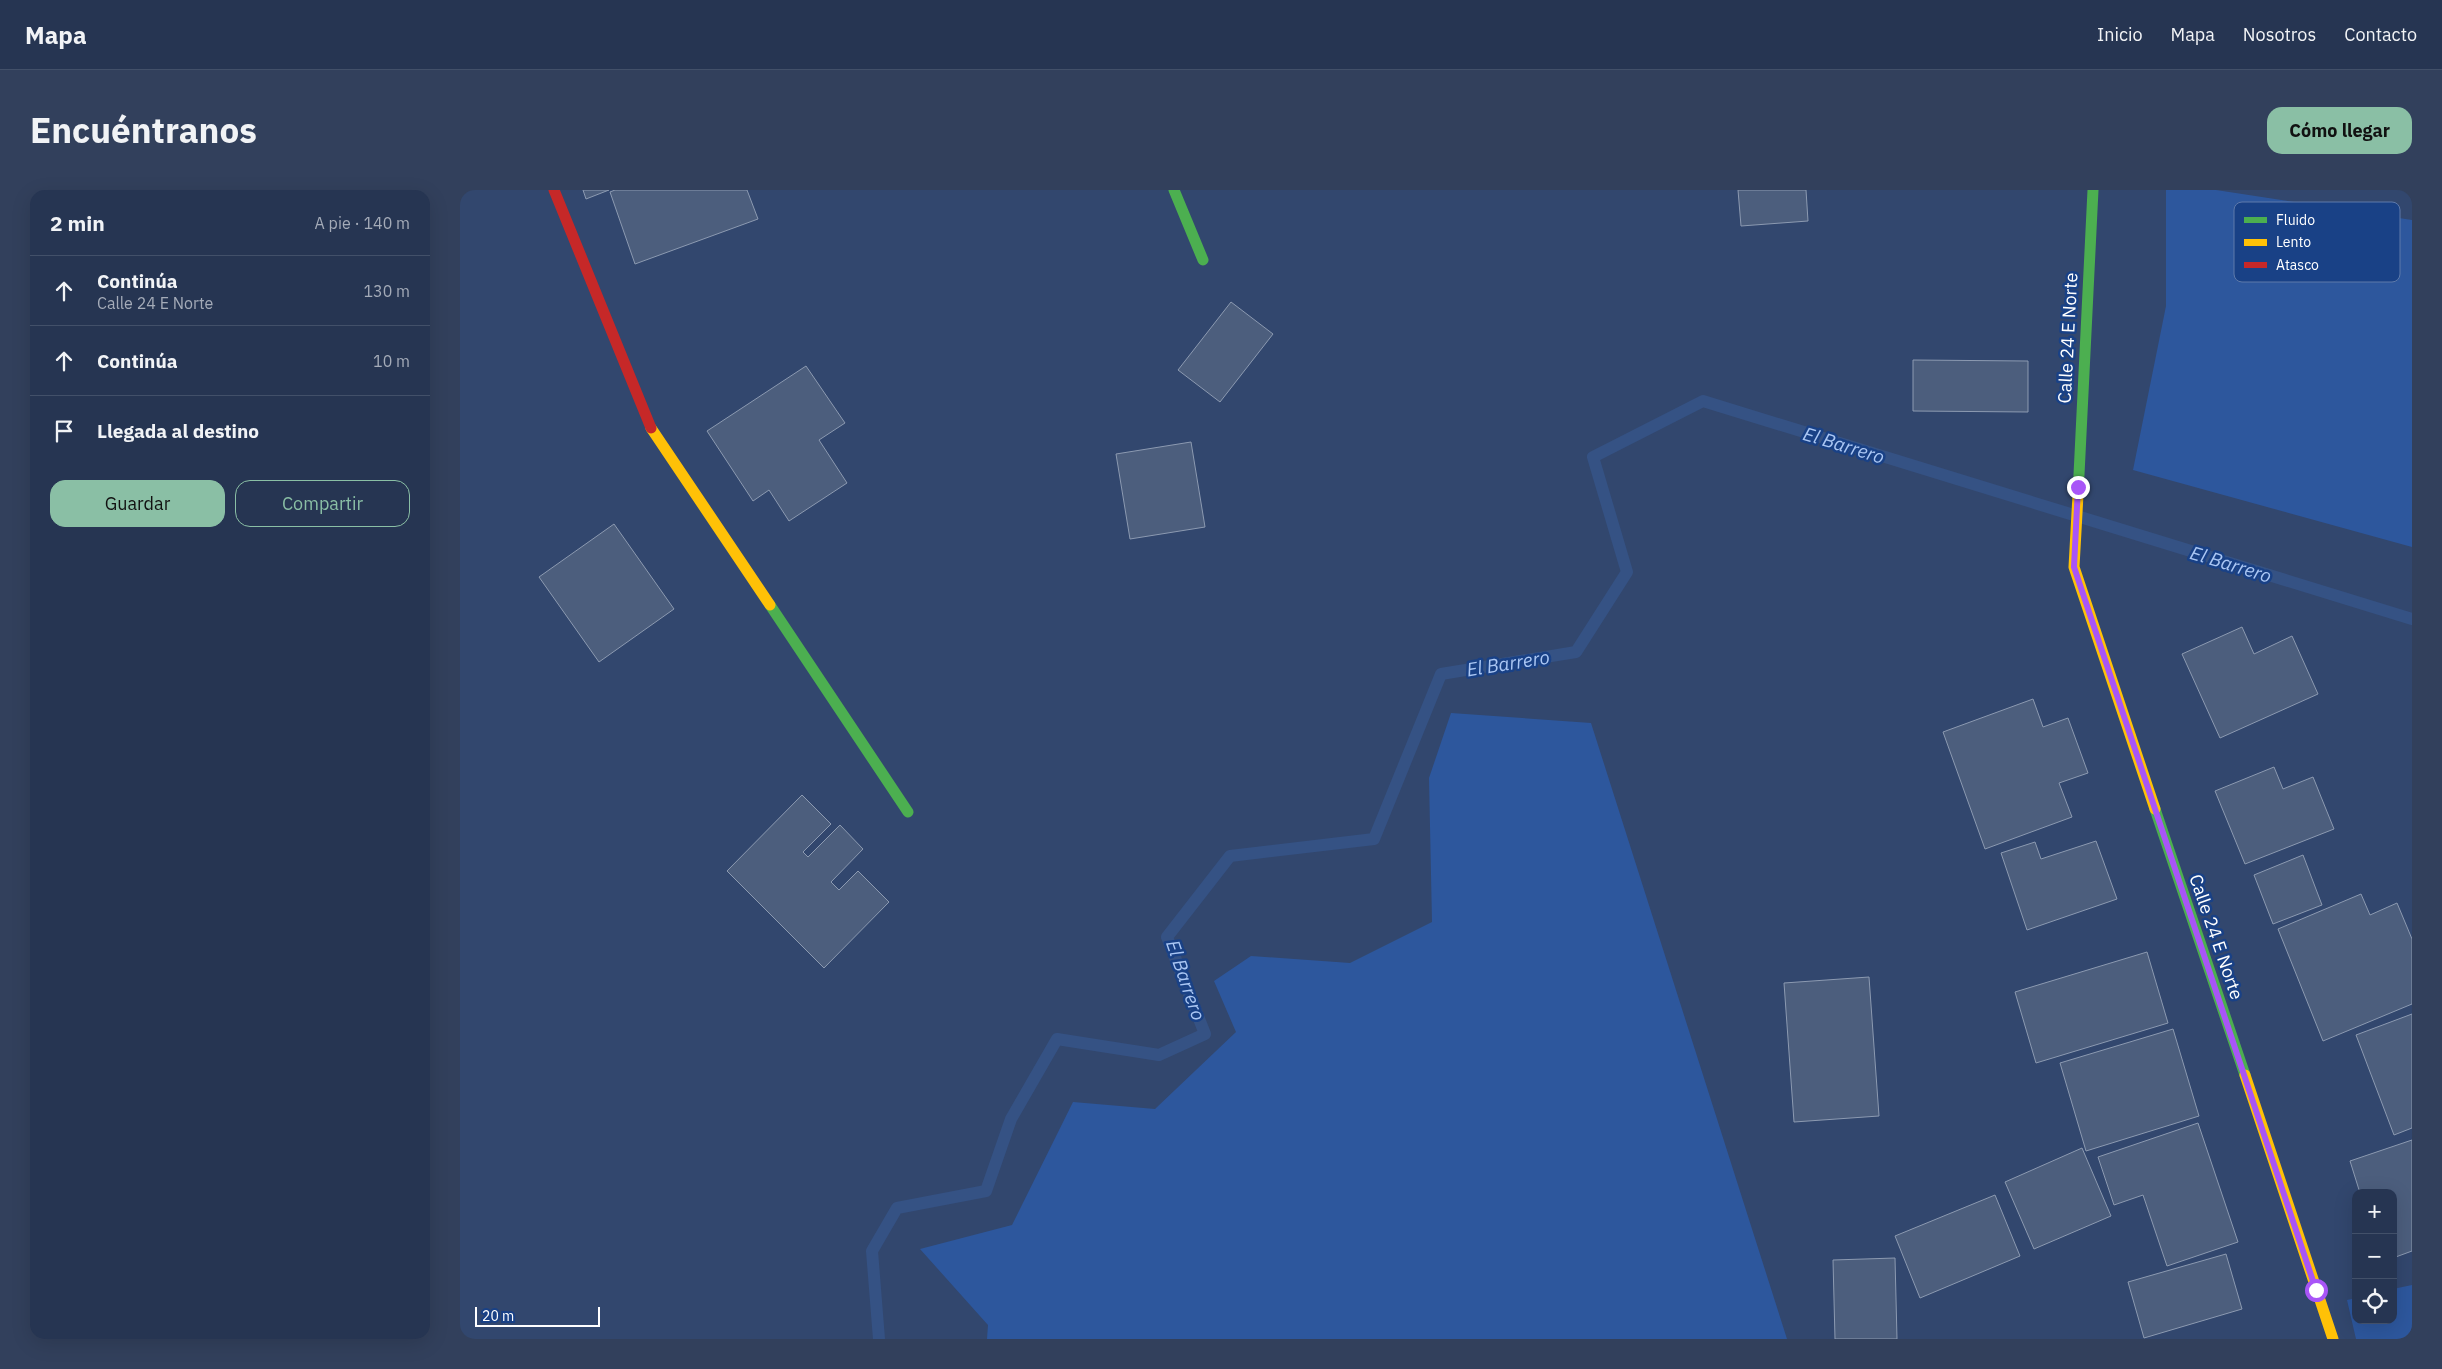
<!DOCTYPE html>
<html lang="es">
<head>
<meta charset="utf-8">
<style>
	:root { --surface:#263552; --page:#32405c; --text:#f1f3f6; --muted:#a4abb8; --line:#425069; --accent:#8abfa5 }
	body { margin:0; font-family:"IBM Plex Sans",sans-serif; background:var(--page); color:var(--text) }
	.controls { position:absolute; right:15px; bottom:15px; display:grid; overflow:hidden; border-radius:10px; box-shadow:0 5px 20px #0002 }
	.controls button { width:45px; height:45px; display:grid; place-items:center; padding:0; border:0; border-bottom:1px solid var(--line); background:var(--surface); color:var(--text); font:25px sans-serif }
	.scale { position:absolute; left:15px; bottom:12px; width:125px; box-sizing:border-box; padding-left:5px; border:2px solid #fff; border-top:0; font-size:14px; line-height:18px; white-space:nowrap; color:#fff; -webkit-text-stroke:4px #194186; paint-order:stroke }
	.stop { position:absolute; width:15px; height:15px; margin:-11px; border:4px solid #a855f7; border-radius:50%; background:#fff }
	.stop.end { background:#a855f7; border-color:#fff; box-shadow:0 1px 5px #0008 }
	.list { margin:0; padding:0; list-style:none }
	h2 { display:flex; justify-content:space-between; align-items:center; height:65px; margin:0; padding:0 20px; font-size:21px }
	h2 small { font-size:16px; font-weight:400; color:var(--muted) }
	.list li { display:grid; grid-template-columns:32px 1fr auto; gap:15px; align-items:center; box-sizing:border-box; height:70px; padding:0 20px; border-top:1px solid var(--line) }
	.list b { display:block; font-size:19px; white-space:nowrap }
	.list p { margin:0; font-size:16px; white-space:nowrap; color:var(--muted) }
	.list em { font-size:16px; font-style:normal; color:var(--muted) }
	.actions { display:flex; gap:10px; padding:15px 20px }
	.actions a { flex:1; padding:11px 0; border:1px solid var(--accent); border-radius:15px; text-align:center; font-size:18px; color:var(--accent) }
	.actions .main { background:var(--accent); color:#111 }
	.icon { flex:none; width:28px; height:28px; fill:none; stroke:currentColor; stroke-width:2; stroke-linecap:round; stroke-linejoin:round }
	.map { position:relative; flex:none; width:1952px; height:1149px; overflow:hidden; border-radius:15px }
	header { display:flex; align-items:center; gap:30px; box-sizing:border-box; height:70px; padding:0 25px; background:var(--surface); border-bottom:1px solid var(--line) }
	header strong { font-size:24px }
	nav { display:flex; gap:28px; margin-inline-start:auto; font-size:18px }
	.intro { display:flex; align-items:center; justify-content:space-between; box-sizing:border-box; height:120px; padding:0 30px }
	h1 { margin:0; font-size:35px }
	.button { padding:12px 22px; border-radius:15px; background:var(--accent); color:#111; font-size:18px; font-weight:700 }
	main { display:flex; gap:30px; padding:0 30px }
	aside { flex:1; background:var(--surface); border-radius:15px; box-shadow:0 5px 20px #0002 }
	.map>svg:first-child { display:block }
	.green { fill:#2d579d }
	.lines { fill:none; stroke-linecap:round; stroke-linejoin:round }
	.stream { stroke:#355284; stroke-width:12 }
	.building { fill:#4c5e7d; stroke:#8c9ab1 }
	.fast { stroke:#4caf50; stroke-width:11 }
	.slow { stroke:#ffc107; stroke-width:11 }
	.jam { stroke:#c62828; stroke-width:11 }
	.route { stroke:#a855f7; stroke-width:6 }
	.labels { text-anchor:middle; stroke-width:5; stroke-linejoin:round; paint-order:stroke }
	.street-label { font-size:18px; fill:#fff; stroke:#194186 }
	.water-label { font-size:19px; font-style:italic; fill:#abc7f4; stroke:#194186 }
	.key { fill:#194186; stroke:#5e7aaa; stroke-width:1 }
	.key-label { font-size:14px; fill:#fff }
</style>
</head>
<body>
<header>
<strong>Mapa</strong>
<nav><a>Inicio</a><a>Mapa</a><a>Nosotros</a><a>Contacto</a></nav>
</header>
<div class="intro"><h1>Encuéntranos</h1><a class="button">Cómo llegar</a></div>
<main>
<aside>
<h2>2 min<small>A pie · 140 m</small></h2>
<ul class="list">
<li><svg class="icon" aria-label="ahead" viewBox="0 0 24 24"><path d="M12 20V5M6 11l6-6 6 6"/></svg><div><b>Continúa</b><p>Calle 24 E Norte</p></div><em>130 m</em></li>
<li><svg class="icon" aria-label="ahead" viewBox="0 0 24 24"><path d="M12 20V5M6 11l6-6 6 6"/></svg><div><b>Continúa</b></div><em>10 m</em></li>
<li><svg class="icon" aria-label="arrive" viewBox="0 0 24 24"><path d="M6 21V4h12l-3 4 3 4H6"/></svg><div><b>Llegada al destino</b></div></li>
</ul>
<div class="actions"><a class="main">Guardar</a><a>Compartir</a></div>
</aside>
<div class="map">
<svg width="1952" height="1149" viewBox="0 0 1952 1149">
	<rect width="100%" height="100%" fill="#32476e"/>
	<path class="green" d="M1706,0H1756L1952,30V357L1673,280L1706,116Z
		M991,523L1131,533L1327,1149H527L528,1135L460,1059L552,1035L613,912L695,919L776,842L754,791L791,766L890,773L972,732L969,588Z
		M1952,1095V1149H1896L1887,1110L1896,1108V1130H1933V1099Z"/>
	<g class="lines">
		<path class="stream" d="M419,1149L412,1061L437,1018L526,1001L551,929L597,849L699,865L745,844L707,747L770,666L914,649L981,484L1116,462L1167,382L1133,267L1243,211L1952,429"/>
	</g>
	<path class="building" d="M123,0H149L126,9Z
		M155,0H287L298,29L175,74L150,2Z
		M1278,0H1346L1348,31L1281,36Z
		M771,112L813,144L760,212L718,180Z
		M1453,170L1568,171V222L1453,221Z
		M346,176L385,233L359,250L387,293L329,331L309,300L293,311L247,241Z
		M731,252L745,337L670,349L656,264Z
		M154,334L214,419L139,472L79,387Z
		M1782,437L1794,464L1832,446L1858,504L1760,548L1722,464Z
		M1573,509L1583,537L1608,528L1628,583L1599,593L1612,627L1525,659L1483,542Z
		M1814,577L1823,599L1853,587L1874,639L1785,674L1755,601Z
		M342,605L371,634L343,662L348,667L380,635L403,659L371,692L379,700L398,681L429,712L364,778L267,681Z
		M1636,651L1657,709L1567,740L1541,663L1575,652L1581,669Z
		M1843,665L1862,715L1813,734L1794,685Z
		M1901,704L1910,725L1937,713L1952,749V814L1863,851L1818,739Z
		M1687,762L1708,833L1576,873L1555,802Z
		M1409,787L1419,926L1334,932L1324,793Z
		M1952,824V938L1934,945L1896,845Z
		M1713,839L1739,926L1626,961L1600,873Z
		M1738,933L1778,1052L1707,1076L1683,1005L1654,1015L1638,967Z
		M1952,950V1061L1933,1068V1003H1900L1890,971Z
		M1622,958L1651,1026L1574,1059L1545,992Z
		M1535,1005L1560,1066L1460,1108L1435,1046Z
		M1766,1064L1782,1119L1684,1148L1668,1092Z
		M1435,1068L1437,1149H1375L1373,1070Z"/>
	<g class="lines">
		<path class="fast" d="M714,0L743,70
			M1618,305L1633,0
			M310,415L448,622
			M1695,619L1785,885"/>
		<path class="slow" d="M191,238L310,415
			M1618,305L1614,377L1695,619
			M1785,885L1873,1149"/>
		<path class="jam" d="M94,0L191,238"/>
	</g>
	<g class="lines">
		<path class="route" d="M1618,297L1614,377L1856,1100"/>
	</g>
	<g class="labels">
		<g class="street-label">
			<text transform="translate(1608 148) rotate(-87)" y="6">Calle 24 E Norte</text>
			<text transform="translate(1756 747) rotate(71)" y="6">Calle 24 E Norte</text>
		</g>
		<g class="water-label">
			<text transform="translate(1384 255) rotate(17)" y="7">El Barrero</text>
			<text transform="translate(1771 374) rotate(17)" y="7">El Barrero</text>
			<text transform="translate(1048 473) rotate(-9)" y="7">El Barrero</text>
			<text transform="translate(726 790) rotate(71)" y="7">El Barrero</text>
		</g>
	</g>
	<rect x="1774" y="12" width="166" height="80" rx="8" class="key"/>
	<rect x="1784" y="27" width="23" height="6" fill="#4caf50"/>
	<rect x="1784" y="49" width="23" height="7" fill="#ffc107"/>
	<rect x="1784" y="72" width="23" height="6" fill="#c62828"/>
	<g class="key-label">
		<text x="1816" y="35">Fluido</text>
		<text x="1816" y="57">Lento</text>
		<text x="1816" y="80">Atasco</text>
	</g>
</svg>
<div class="controls">
<button>+</button>
<button>−</button>
<button><svg class="icon" aria-label="locate" viewBox="0 0 24 24"><circle cx="12" cy="12" r="6"/><path d="M12 2v4M12 18v4M2 12h4M18 12h4"/></svg></button>
</div>
<div class="scale">20 m</div>
<div class="stop" style="left:1856px;top:1100px"></div>
<div class="stop end" style="left:1618px;top:297px"></div>
</div>
</main>
</body>
</html>
